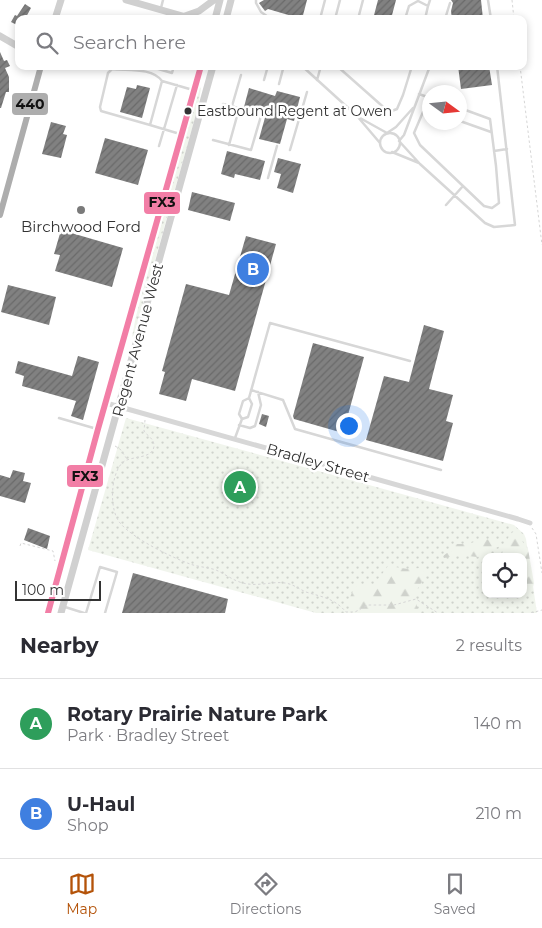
<!DOCTYPE html>
<html lang="en">
<head>
<meta charset="utf-8">
<style>
  body { margin:0; font-family:Montserrat,sans-serif; background:#f2f2f3; color:#2b2b33 }
  .controls { position:absolute; right:15px; bottom:15px; display:grid; overflow:hidden; border-radius:10px; box-shadow:0 2px 8px #0003 }
  .controls button { width:45px; height:45px; display:grid; place-items:center; padding:0; border:0; border-bottom:1px solid #e1e1e2; background:#fff; color:#2b2b33; font:25px sans-serif }
  .compass { position:absolute; left:422px; top:85px; width:45px; height:45px; border-radius:50%; background:#fff; box-shadow:0 2px 8px #0003; rotate:105deg }
  .scale { position:absolute; left:15px; bottom:12px; width:86px; box-sizing:border-box; padding-left:5px; border:2px solid #333; border-top:0; font-size:14px; line-height:18px; white-space:nowrap; color:#333; -webkit-text-stroke:4px #fff; paint-order:stroke }
  .you { position:absolute; left:348px; top:425px; width:18px; height:18px; margin:-12px; border:4px solid #fff; border-radius:50%; background:#1a73e8; box-shadow:0 0 0 8px #1a73e833 }
  .badge { display:grid; place-items:center; width:32px; height:32px; border-radius:50%; background:#b45309; color:#fff; font-size:16px; font-weight:700 }
  .pin { position:absolute; translate:-50% -50%; border:2px solid #fff; box-shadow:0 1px 5px #0006 }
  .list { margin:0; padding:0; list-style:none }
  h2 { display:flex; justify-content:space-between; align-items:center; height:65px; margin:0; padding:0 20px; font-size:21px }
  h2 small { font-size:16px; font-weight:400; color:#7c7c81 }
  .list li { display:grid; grid-template-columns:32px 1fr auto; gap:15px; align-items:center; box-sizing:border-box; height:90px; padding:0 20px; border-top:1px solid #e1e1e2 }
  .list b { display:block; font-size:19px; white-space:nowrap }
  .list p { margin:0; font-size:16px; white-space:nowrap; color:#7c7c81 }
  .list em { font-size:16px; font-style:normal; color:#7c7c81 }
  .icon { flex:none; width:28px; height:28px; fill:none; stroke:currentColor; stroke-width:2; stroke-linecap:round; stroke-linejoin:round }
  .map { position:relative; flex:none; width:542px; height:613px; overflow:hidden }
  .search { position:absolute; background:#fff; box-shadow:0 2px 8px #0003; left:15px; right:15px; top:15px; height:55px; display:flex; align-items:center; gap:12px; box-sizing:border-box; padding:0 18px; border-radius:10px; color:#7c7c81; font-size:19px }
  .sheet { height:245px; background:#fff }
  nav { display:flex; justify-content:space-around; align-items:center; box-sizing:border-box; height:70px; border-top:1px solid #e1e1e2; background:#fff; font-size:14px; color:#7c7c81 }
  nav a { display:grid; justify-items:center; gap:2px }
  nav .on { color:#b45309 }
  .map>svg:first-child { display:block }
  .grass { fill:url(#grass-dots); fill-rule:evenodd }
  .forest { fill:url(#forest-firs) }
  .building { fill:url(#building-hatch) }
  .lines { fill:none; stroke-linecap:round; stroke-linejoin:round }
  .path { stroke:#d6d6d6; stroke-width:1; stroke-dasharray:2.5 2.5; stroke-linecap:butt }
  .lane { stroke:#d7d7d7; stroke-width:2.5 }
  .street { stroke:#d7d7d7; stroke-width:5 }
  .secondary { stroke:#d0d0d0; stroke-width:7 }
  .bus-1-casing { stroke:#fff; stroke-width:10 }
  .bus-2-casing { stroke:#fff; stroke-width:10 }
  .bus-1 { stroke:#f27ea6; stroke-width:6 }
  .bus-2 { stroke:#adadad; stroke-width:6 }
  .bus-dot { fill:#333; stroke:#fff; stroke-width:2 }
  .poi-dot { fill:#7a7a7a; stroke:#fff; stroke-width:2 }
  .labels { text-anchor:middle; stroke-width:5; stroke-linejoin:round; paint-order:stroke }
  .bus-label { font-size:14px; fill:#333; stroke:#fff; text-anchor:start }
  .poi-label { font-size:15px; fill:#333; stroke:#fff }
  .street-label { font-size:15px; fill:#333; stroke:#fff }
  .line-badge { stroke:#fff; stroke-width:2 }
  .pale-badge-label { font-size:14px; text-anchor:middle; font-weight:bold; fill:#111 }
</style>
</head>
<body>
<div class="map">
<svg width="542" height="613" viewBox="0 0 542 613">
  <defs>
    <pattern id="grass-dots" width="8" height="8" patternUnits="userSpaceOnUse" patternTransform="scale(1.25)"><rect width="8" height="8" fill="#f1f5ed"/><path d="M2 2h.1M6 6h.1" fill="none" stroke="#cfd2cc" stroke-width="1.8" stroke-linecap="round"/></pattern>
    <pattern id="forest-firs" width="22" height="20" patternUnits="userSpaceOnUse" patternTransform="scale(1.25)"><rect width="22" height="20" fill="#f1f5ed"/><path d="M5 1l3.5 6h-7zM16 11l3.5 6h-7z" fill="#cfd2cc"/></pattern>
    <pattern id="building-hatch" width="6" height="6" patternUnits="userSpaceOnUse" patternTransform="scale(1.25)"><rect width="6" height="6" fill="#818181"/><path d="M-1 1l2-2M0 6l6-6M5 7l2-2" fill="none" stroke="#6a6a6a"/></pattern>
  </defs>
  <rect width="100%" height="100%" fill="#fff"/>
  <path class="grass" d="M199,87L201,88L198,107L134,335L132,337L136,316Z
    M126,418L514,525L524,534L526,539L537,613H316L88,550ZM486,557H523V594H486Z"/>
  <path class="forest" d="M514,531L521,535L522,541L528,549L534,583L533,587L529,590L523,587V557H502C502,548 507,537 514,531Z
    M481,539C490,541 496,536 502,545L477,557L459,555L444,558L443,556L447,553L451,552L454,544H469Z
    M388,566L408,569L421,568L426,574C416,594 412,590 419,613H352C347,601 350,594 358,584L373,586Z"/>
  <path class="building" d="M264,0H307L302,19L268,9L265,11L259,3Z
    M378,0H396L391,19H373Z
    M451,0H481L483,19H452L451,11L453,3Z
    M25,4L31,8L25,19H19V26L11,22L15,15L17,16Z
    M0,52L4,61L7,60L10,66L5,68L9,77V92H6L1,108H0Z
    M458,66H489L492,85L461,89Z
    M137,85L150,88L142,118L120,112L127,87L136,89Z
    M249,88L275,96L277,91L300,97L294,121L287,119L280,144L259,139L266,114L244,107Z
    M51,122L66,126L63,134L67,135L61,158L42,154Z
    M105,138L148,150L138,185L95,173Z
    M227,151L265,161L260,180L235,174L234,178L221,174Z
    M278,158L301,164L293,193L277,188L281,174L274,172Z
    M192,192L235,203L230,221L188,210Z
    M61,230L123,248L112,287L55,271L60,255L54,254Z
    M246,236L276,244L235,391L192,379L186,401L159,394L165,372L162,371L186,284L229,295Z
    M8,285L56,297L49,325L1,312Z
    M424,325L444,331L429,389L453,395L446,421L453,423L443,461L366,440L384,376L409,382Z
    M313,343L364,357L343,433L294,419L293,416Z
    M78,356L99,362L83,420L71,416L76,401L22,386L24,376L15,373L18,361L72,376Z
    M262,414L269,416L266,427L259,424Z
    M13,470L25,473L23,481L31,483L25,503L0,496V475L10,478Z
    M28,528L50,536L47,549L24,540Z
    M133,573L228,599L225,613H122Z"/>
  <g class="lines">
    <path class="path" d="M512,0L514,19
      M520,66L542,245
      M145,420L144,431C147,436 154,438 154,446C153,460 130,455 122,463C110,476 109,512 121,524C134,539 171,557 190,564C198,567 207,567 216,570C225,574 234,581 243,583C258,587 272,581 285,583C293,584 299,589 306,592C322,597 334,598 346,612H355L368,605H394L416,599L438,613
      M115,446L120,449L127,459
      M532,528L536,534L542,573
      M20,546L21,543L53,551L55,561
      M531,613L542,610"/>
    <path class="lane" d="M256,0V3L261,12L271,19
      M488,0L491,19
      M161,8L163,0
      M320,19L325,0
      M335,19L340,0
      M358,19L363,0
      M405,19L409,6L418,1L428,6L430,0
      M425,19L428,6
      M445,19L450,3
      M149,66L155,68
      M302,66L357,116L380,143
      M337,66L389,112L397,109L403,95L412,66
      M430,66L404,135L399,141L420,164L485,223L494,227L515,225L497,66
      M155,68L172,73L174,66
      M264,80L268,66
      M317,80L321,66
      M162,81C152,67 127,71 112,69L108,73L100,107L101,111L150,125L162,81L193,90
      M279,84L283,69
      M419,94L430,98
      M223,104L232,106L241,75
      M232,106L242,110
      M430,110L423,112L414,133L420,145L484,206L492,208L499,203L496,166L490,119L460,108
      M360,118L387,133L396,127L413,108
      M460,121L491,132
      M150,125L180,134
      M380 143a10 10 0 1 1 20 0a10 10 0 1 1-20 0Z
      M213,140L251,150L261,116L247,111
      M229,145L239,109
      M159,146L177,85
      M290,150L307,92
      M494,151L507,149
      M392,152L419,163
      M268,178L277,146
      M446,205L463,186
      M251,390L283,400L295,429L441,470
      M249,398L270,323L410,361
      M59,418L97,429
      M239,425L250,428L255,426L261,405L258,392
      M235,438L242,419L248,417L252,404L249,398L243,401L239,414L242,419
      M65,607L84,613
      M86,613L100,567L117,572L105,613"/>
    <path class="street" d="M106,403L518,519L530,523"/>
    <path class="secondary" d="M126,0L193,19
      M185,16L199,11L214,0
      M55,19L61,0
      M215,19L220,0
      M226,19L231,0
      M0,36L19,47
      M0,215L41,66
      M48,613L98,429L201,66
      M61,613L213,66"/>
    <g class="bus-1-casing">
      <path id="bus-1" d="M48,613L98,429L201,66"/>
    </g>
    <g class="bus-2-casing">
      <path id="bus-2" d="M0,215L41,66"/>
    </g>
    <use href="#bus-1" class="bus-1"/>
    <use href="#bus-2" class="bus-2"/>
  </g>
  <circle class="bus-dot" cx="188" cy="111" r="4.5"/>
  <circle class="poi-dot" cx="81" cy="210" r="5"/>
  <g class="labels">
    <g class="bus-label">
      <text x="197" y="116">Eastbound Regent at Owen</text>
    </g>
    <g class="poi-label">
      <text x="81" y="232">Birchwood Ford</text>
    </g>
    <g class="street-label">
      <text transform="translate(138 340) rotate(-75)" y="5">Regent Avenue West</text>
      <text transform="translate(318 463) rotate(16)" y="5">Bradley Street</text>
    </g>
  </g>
  <g class="line-badge">
    <rect x="11" y="92" width="38" height="24" rx="5" fill="#adadad"/>
    <rect x="143" y="191" width="38" height="24" rx="5" fill="#f27ea6"/>
    <rect x="66" y="464" width="38" height="24" rx="5" fill="#f27ea6"/>
  </g>
  <g class="pale-badge-label">
    <text x="30" y="109">440</text>
    <text x="162" y="207">FX3</text>
    <text x="85" y="481">FX3</text>
  </g>
</svg>
<div class="controls">
<button><svg class="icon" aria-label="locate" viewBox="0 0 24 24"><circle cx="12" cy="12" r="6"/><path d="M12 2v4M12 18v4M2 12h4M18 12h4"/></svg></button>
</div>
<svg class="compass" viewBox="-18 -18 36 36"><path d="M0-13l5 13h-10z" fill="#e53935"/><path d="M0 13l5-13h-10z" fill="#7c7c81"/></svg>
<div class="scale">100 m</div>
<div class="you"></div>
<div class="pin badge" style="left:240px;top:487px;background:#2e9e5b">A</div>
<div class="pin badge" style="left:253px;top:269px;background:#3f7fe0">B</div>
<div class="search"><svg class="icon" aria-label="search" viewBox="0 0 24 24"><circle cx="10" cy="10" r="6"/><path d="M15 15l6 6"/></svg>Search here</div>
</div>
<section class="sheet">
<h2>Nearby<small>2 results</small></h2>
<ul class="list">
<li><span class="badge" style="background:#2e9e5b">A</span><div><b>Rotary Prairie Nature Park</b><p>Park · Bradley Street</p></div><em>140 m</em></li>
<li><span class="badge" style="background:#3f7fe0">B</span><div><b>U-Haul</b><p>Shop</p></div><em>210 m</em></li>
</ul>
</section>
<nav>
<a class="on"><svg class="icon" aria-label="map" viewBox="0 0 24 24"><path d="M3 6l6-2 6 2 6-2v14l-6 2-6-2-6 2zM9 4v14M15 6v14"/></svg>Map</a>
<a><svg class="icon" aria-label="directions" viewBox="0 0 24 24"><path d="M12 3l9 9-9 9-9-9zM9 14v-3h6M13 9l2 2-2 2"/></svg>Directions</a>
<a><svg class="icon" aria-label="saved" viewBox="0 0 24 24"><path d="M7 4h10v16l-5-4-5 4z"/></svg>Saved</a>
</nav>
</body>
</html>
